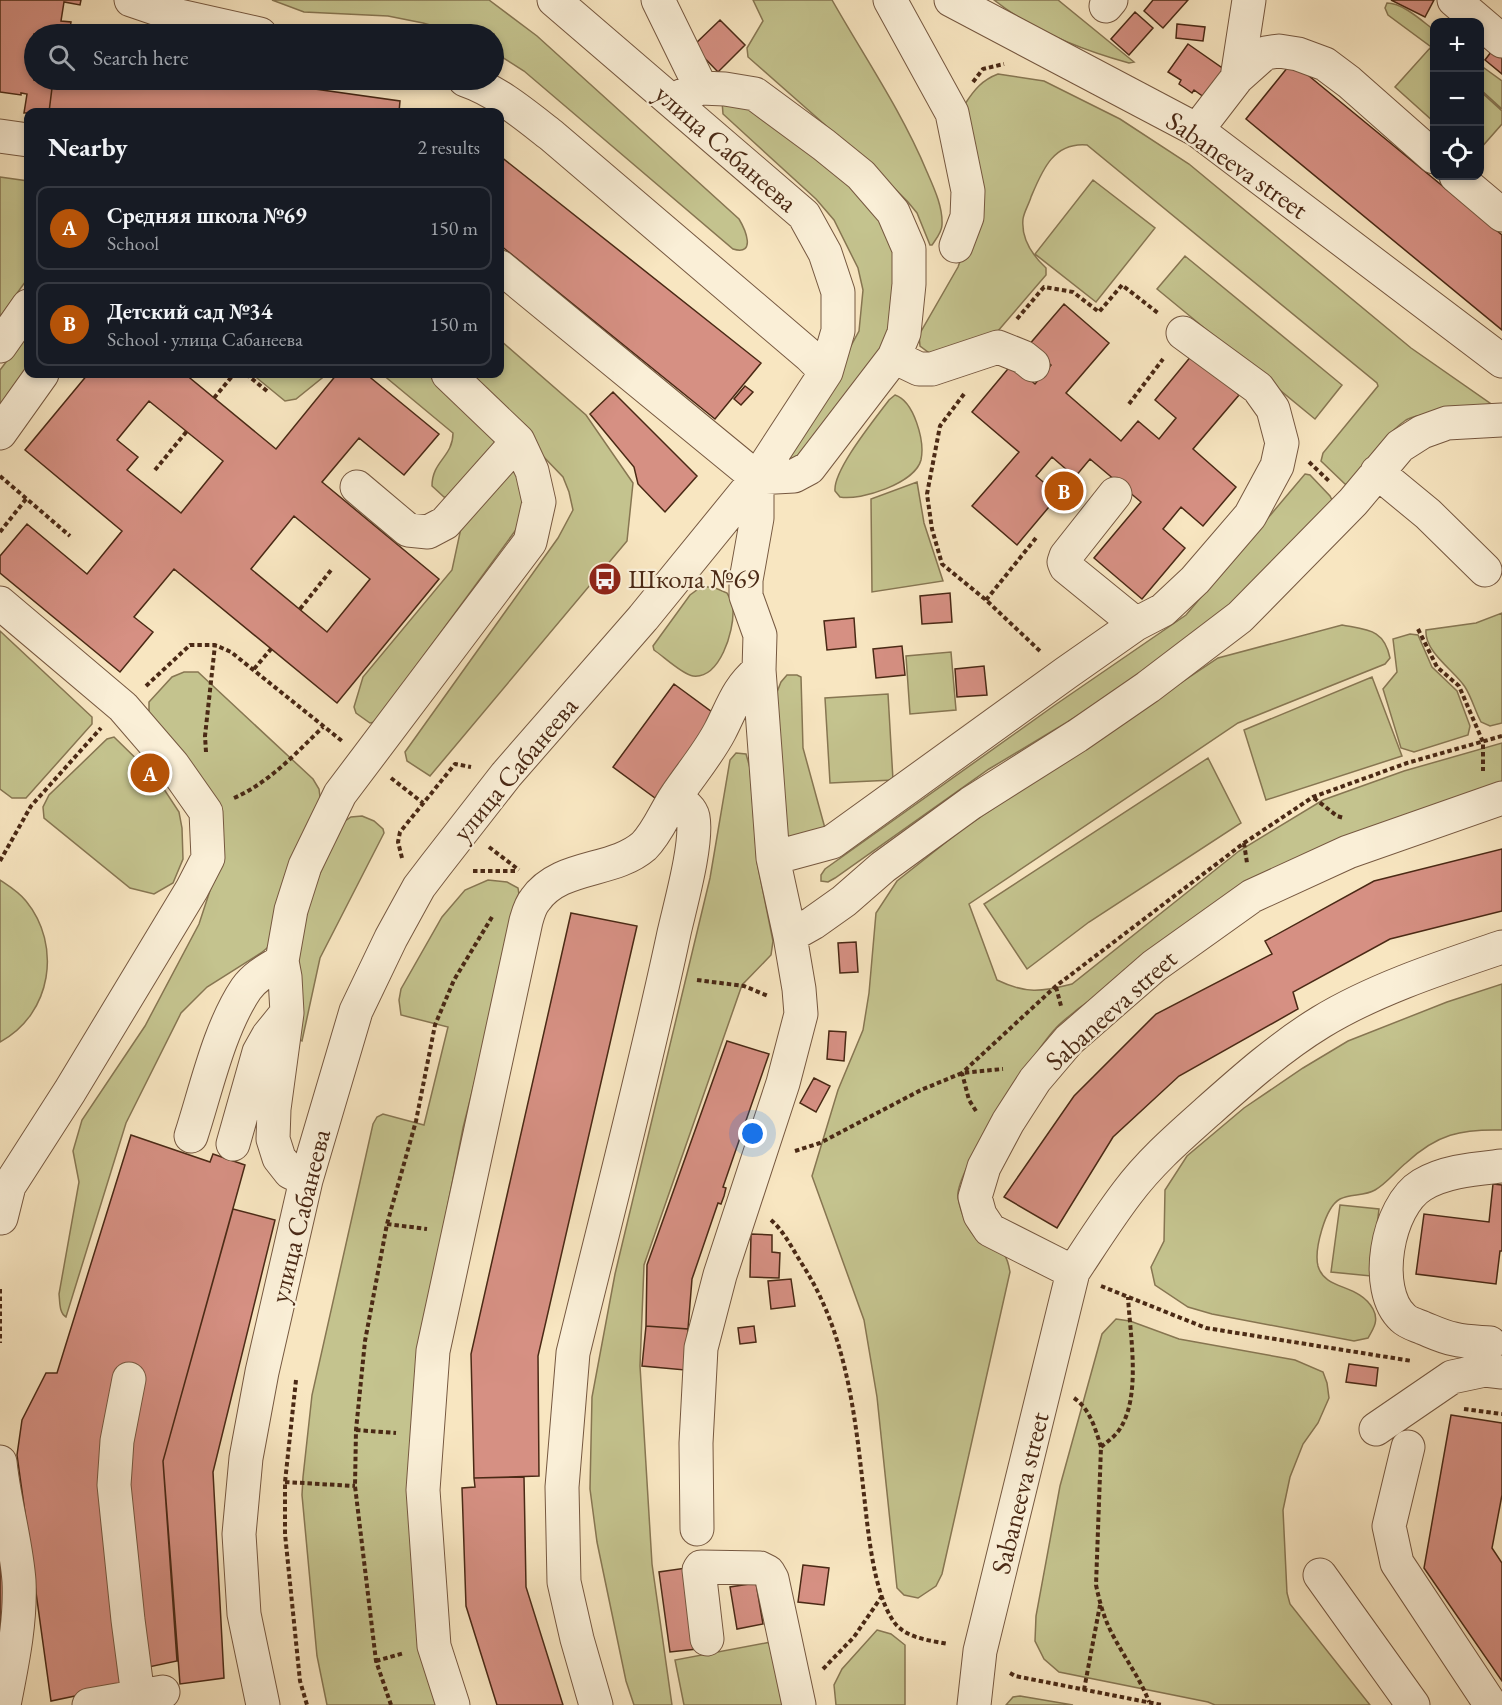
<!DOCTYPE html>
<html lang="en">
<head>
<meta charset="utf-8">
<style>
  body { margin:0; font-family:"EB Garamond",serif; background:#242831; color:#f1f3f6 }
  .controls { position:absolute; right:18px; top:18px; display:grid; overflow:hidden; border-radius:12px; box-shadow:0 3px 9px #0003 }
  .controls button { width:54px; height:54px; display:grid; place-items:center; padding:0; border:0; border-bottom:2px solid #363941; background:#171b24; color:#f1f3f6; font:30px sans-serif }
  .you { position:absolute; left:753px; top:1134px; width:21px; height:21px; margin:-15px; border:4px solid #fff; border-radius:50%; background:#1a73e8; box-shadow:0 0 0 9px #1a73e833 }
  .badge { display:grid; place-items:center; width:39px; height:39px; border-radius:50%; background:#b45309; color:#fff; font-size:20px; font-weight:700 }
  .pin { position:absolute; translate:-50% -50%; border:3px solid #fff; box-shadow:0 2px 6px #0006 }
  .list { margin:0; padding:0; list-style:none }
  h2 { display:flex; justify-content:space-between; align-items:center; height:78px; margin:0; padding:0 24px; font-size:26px }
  h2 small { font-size:20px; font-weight:400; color:#9ea1a6 }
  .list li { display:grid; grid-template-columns:39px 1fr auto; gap:18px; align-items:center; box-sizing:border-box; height:84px; margin:0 12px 12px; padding:0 12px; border:2px solid #363941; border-radius:12px }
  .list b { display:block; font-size:22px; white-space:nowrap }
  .list p { margin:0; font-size:20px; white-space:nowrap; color:#9ea1a6 }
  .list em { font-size:20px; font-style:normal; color:#9ea1a6 }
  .icon { flex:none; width:33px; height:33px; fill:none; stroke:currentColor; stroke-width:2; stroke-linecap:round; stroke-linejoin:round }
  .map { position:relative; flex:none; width:1502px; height:1705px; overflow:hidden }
  .search { position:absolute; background:#171b24; box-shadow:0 3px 9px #0003; left:24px; top:24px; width:480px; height:66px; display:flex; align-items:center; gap:15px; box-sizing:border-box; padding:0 21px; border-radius:33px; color:#9ea1a6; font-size:22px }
  .panel { position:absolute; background:#171b24; box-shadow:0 3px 9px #0003; left:24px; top:108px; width:480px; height:270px; border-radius:12px }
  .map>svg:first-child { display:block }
  .green { fill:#c4c38e; stroke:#877652; stroke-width:1.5 }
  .building { fill:#d69083; stroke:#4a2915; stroke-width:1.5; fill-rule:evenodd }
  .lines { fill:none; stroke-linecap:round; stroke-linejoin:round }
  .minor-casing { stroke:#765840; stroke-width:35 }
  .path { stroke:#4a2915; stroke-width:4; stroke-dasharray:4.5 3; stroke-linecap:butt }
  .minor { stroke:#faefd7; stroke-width:33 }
  .labels { text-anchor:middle; stroke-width:4.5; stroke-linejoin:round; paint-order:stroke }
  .street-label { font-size:27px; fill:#4a2915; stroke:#faefd7 }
  .poi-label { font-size:27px; fill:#4a2915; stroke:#faefd7; text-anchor:start }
</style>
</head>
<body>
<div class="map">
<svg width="1502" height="1705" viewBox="0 0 1502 1705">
  <rect width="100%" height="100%" fill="#f8e6c1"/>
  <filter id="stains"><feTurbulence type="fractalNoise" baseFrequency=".00333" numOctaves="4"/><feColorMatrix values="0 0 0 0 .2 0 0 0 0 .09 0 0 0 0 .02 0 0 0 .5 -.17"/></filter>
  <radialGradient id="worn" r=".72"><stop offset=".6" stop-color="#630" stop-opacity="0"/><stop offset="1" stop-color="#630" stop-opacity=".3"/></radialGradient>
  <path class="green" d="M272,0H489L537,36L739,219C745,229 757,256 733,249L524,71L494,52V34H462L423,23L388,16L304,12Z
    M753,0H832C865,58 901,110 927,172C934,188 943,207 942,225C942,232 936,239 932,245H930L917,213L908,202L874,168L748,57L747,48L763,21Z
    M994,0H1058L1134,62L1129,63C1082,50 1033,31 994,0Z
    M1387,3C1403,3 1422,21 1434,30V49L1388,15L1385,8Z
    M1430,48L1434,52V122L1395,87Z
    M1480,65L1502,81V109L1480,89Z
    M998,74L1044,81L1120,119L1189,164L1411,348L1494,406C1478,407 1417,413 1406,420C1383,436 1367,462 1350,484H1345L1321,461L1323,453L1378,386L1377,383L1087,145C1053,142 1042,171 1031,197C1029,204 1024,212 1023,219C1021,239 1032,255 1046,268V275L991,339L932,355L920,346L919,335L958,267L975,220L965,104C974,90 982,80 998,74Z
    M1480,91L1502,111V124L1480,149Z
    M722,101L743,103L851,181L874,210L895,252L894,284L889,328L879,351L806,457L792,461L789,459L859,331L863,290L858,268L834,220L816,199L723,114Z
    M0,177L28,181V278L0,317Z
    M1093,180L1155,228L1096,302L1035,254Z
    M1185,256L1342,385L1315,419L1157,289Z
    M28,333V373L0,415V370Z
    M500,340L586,415L633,483L627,541L430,776L407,761L405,752L558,538L573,510L569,492L563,477L464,374H500Z
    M252,374H327L296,399L285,401Z
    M382,374H431L497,436L500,447L459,497H444L432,486C432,461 453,457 453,433Z
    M895,395C914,401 925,441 921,460C915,483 861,501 840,497L835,491C833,470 875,419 889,400Z
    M512,463L526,492L518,527L375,722L370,723L356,713L354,707L363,677L452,570L461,528Z
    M1305,474L1310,475L1330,496L1332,500L1330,504L1239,598L1186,643L1089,709L989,769L835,878L828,882L821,881V875L825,869L1055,705L1186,615Z
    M917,482L924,523L943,581L872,592L871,499Z
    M701,587H713L727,593C730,598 733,604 733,610C734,631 720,679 693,676C683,675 663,656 654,650L653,646L690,595Z
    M1502,613V723L1490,726L1481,722C1475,711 1472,698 1465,687C1455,671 1424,652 1426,630L1476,623Z
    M1342,625C1368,630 1384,629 1390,658L1385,664L1238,723L969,904L997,980C1026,994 1041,992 1072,984L1239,851L1323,800L1404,771L1502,743V791L1246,891L1079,1008C1071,1015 1062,1021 1055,1029C1036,1049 953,1175 958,1198C961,1212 967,1229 977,1239C995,1254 1005,1242 1010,1272L942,1574L936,1586L918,1598L904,1595L897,1588L877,1397L864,1320L812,1176L838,1090L863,1030L869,993L876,913L897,881L964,828L1218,658Z
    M0,631L92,717V724L26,798H12L0,789Z
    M1410,634L1418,635L1432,667L1457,691L1470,726L1468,735L1414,752L1401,748L1383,689L1397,672L1393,639Z
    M951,652L956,710L910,714L906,656Z
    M184,672H198L313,779L319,789L321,805L273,937L267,948L261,953L207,987L181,1013L126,1123L66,1317C59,1313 60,1302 59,1294L79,1182L73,1151L82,1120L145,1026L199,924L221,857L149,714V702L172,677Z
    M787,675H797L801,677L803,748L826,832L787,838L773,702L781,682Z
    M1372,677L1402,756L1266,800L1244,730Z
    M888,694L893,780L830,783L825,698Z
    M114,737L158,780L179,812L182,828L183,859L173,883L154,894L130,888L44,818L43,807L49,795L107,739Z
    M736,753L746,754L750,768L757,862L773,941L771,955L742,985L644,1265L640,1366L652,1564L672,1705H634L626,1681L597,1542L590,1489L592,1397L615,1274L710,878L730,760Z
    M1208,758L1241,823L1089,922L1027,969L984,904Z
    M362,816L374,821L383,829L384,833L320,958L302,1041L300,1040L295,970L304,910L342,823L351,817Z
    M0,880C9,886 19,892 26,901C62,945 52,1014 0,1042Z
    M488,880L507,882L518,888L520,901L463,1128L420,1346L445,1705H327L317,1656L302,1495L303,1477L312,1395L373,1124L377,1117L383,1114L424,1125L448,1027L401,1015L399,1000L401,989L442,917L465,890Z
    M1502,984V1130C1461,1129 1437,1134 1406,1163C1396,1171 1386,1184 1375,1190C1365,1196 1350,1194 1340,1199C1325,1207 1314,1250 1318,1266C1325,1291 1359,1283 1373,1309C1379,1320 1374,1328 1368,1338L1354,1341L1212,1314L1188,1307L1155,1285L1151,1267L1164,1241L1165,1190L1187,1156L1244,1108L1303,1068L1348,1041L1447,1002Z
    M1340,1205L1379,1209L1371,1276L1331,1272Z
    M1116,1319L1130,1321L1179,1339L1295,1360L1323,1372L1327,1383L1329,1398L1318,1423L1303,1444L1290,1477L1283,1510L1287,1593L1290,1604L1370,1705H1215L1208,1702L1059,1672L1044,1659L1035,1641L1036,1616L1060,1486L1102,1334Z
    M877,1630L891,1634L905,1645V1705H836L834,1685L842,1669Z
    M771,1642L782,1705H684L675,1660Z
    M1020,1696L1073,1705H1006L1013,1697Z"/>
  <path class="building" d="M0,0H81L80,5L64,2L61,21L71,22L69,34H34V80H53L49,112L24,113L27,94L21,93V95L0,92Z
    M1153,0H1188L1163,28L1144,11Z
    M1391,0H1434L1425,17Z
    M1135,12L1153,28L1129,55L1111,39Z
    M720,20L745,45L718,72L693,46Z
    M1177,24L1205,27L1203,41L1176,38Z
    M1188,44L1228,72L1208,100L1194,90L1192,93L1185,88L1179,84L1181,80L1168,72Z
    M1494,48L1502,55V74L1485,60Z
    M1292,62L1502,235V330L1246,119Z
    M53,80H251L400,101L399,112H49Z
    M500,156L761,363L715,419L500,245Z
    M1064,304L1109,343L1066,393L1121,441L1138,421L1159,439L1176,418L1155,400L1192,355L1239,395L1193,449L1236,487L1203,526L1181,507L1163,529L1185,548L1142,599L1094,558L1141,502L1090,459L1075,477L1052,457L1036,476L1059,495L1017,545L972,506L1019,452L972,412L1012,364L1035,384L1051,365L1028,346Z
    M88,374H185L276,449L337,374H366L439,434L404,475L359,438L322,482L439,579L337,703L174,569L134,617L153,632L120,672L0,573V556L27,524L87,574L122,531L25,450ZM149,401L223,461L181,513L127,470L138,457L117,440ZM294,516L370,579L327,632L251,569Z
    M745,386L753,392L741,405L734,399Z
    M613,392L697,476L665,512L638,484L634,467L590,414Z
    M950,593L952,622L922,624L920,596Z
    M854,618L856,647L827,650L824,621Z
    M902,646L905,675L876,678L873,649Z
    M984,666L987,695L957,697L955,669Z
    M674,684L716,715L655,798L613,767Z
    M1502,849V911L1390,939L1293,992L1298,1009L1179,1076L1113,1137L1057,1228L1004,1197L1074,1096L1156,1014L1272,954L1265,941L1374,881Z
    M571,913L637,926L538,1356L539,1476L474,1478L471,1354Z
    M856,942L858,972L840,973L838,943Z
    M829,1031L846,1032L844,1061L827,1059Z
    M727,1041L769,1054L723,1187L726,1188L724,1196L721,1204L718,1203L692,1279L688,1329L646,1326L647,1265Z
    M814,1078L830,1086L816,1112L800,1103Z
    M131,1135L210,1162L213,1154L245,1165L163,1461L177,1661L139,1669L142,1682L51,1701L17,1455L22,1420L46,1373H57Z
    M1493,1184L1502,1185V1251H1500L1496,1284L1416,1274L1424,1214L1489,1222Z
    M233,1209L275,1220L213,1472L224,1678L180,1684L163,1461Z
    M751,1234L772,1235V1252L780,1253L779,1278L750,1277Z
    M791,1279L795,1306L771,1309L768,1281Z
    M646,1326L688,1329L685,1370L642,1366Z
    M754,1326L756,1342L740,1344L738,1328Z
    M1349,1364L1378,1368L1376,1386L1346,1382Z
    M1451,1415L1502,1423V1495L1492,1548L1502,1563V1681L1424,1568Z
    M524,1477L526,1587L563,1705H497L466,1606L462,1488L475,1487L474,1478Z
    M0,1552L11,1569L0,1627Z
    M803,1565L829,1568L824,1605L798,1602Z
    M686,1568L697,1649L670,1652L659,1572Z
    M756,1583L763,1624L737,1629L730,1587Z"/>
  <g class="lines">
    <g class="minor-casing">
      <path id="minor" d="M131,0L175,15L260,34
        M658,0L701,88L681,96
        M890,0L952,113L968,191L967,217L956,246
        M951,0L1197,130L1502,361
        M1454,0L1502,41
        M1106,6L1111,0
        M1237,78L1265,53L1279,51L1298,54L1325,64L1349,82L1434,157
        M465,80C497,91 524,114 551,135L810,356L826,372
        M1197,130L1237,78L1249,0
        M0,136L28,140
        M1456,176L1502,215
        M500,267L757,478L794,476L809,468L894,357L904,333L909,284V249L893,212L861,175L824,145L755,94L725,89L701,88
        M0,346L28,306
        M894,357L919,369H932L998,347L1023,357L1033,365
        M0,433L42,374
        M1377,472L1428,514L1485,570
        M357,487L408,530L428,532L445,523L518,441
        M1115,494L1066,556L1064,562L1066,567L1136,624
        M0,603L123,707L173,765L206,812L208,858L192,889L70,1091L9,1186L1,1218
        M773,858L832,842L1066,673L1136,624L1163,610L1195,580L1250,516L1277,466L1282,443L1273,409L1258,388L1183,333
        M790,936L813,923L844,901L883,867L971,803L1077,736L1148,687L1240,617L1353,502L1400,446L1422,432L1447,423L1502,420
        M191,1136C206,1090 219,1029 246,989C255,976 269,969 282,961
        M233,1144L259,1052L268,1036L285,1015
        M306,1180L290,1172L279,1158L273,1139L274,1109L287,1013L285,977L282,961L291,910L305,866L340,794L530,542L539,502L532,471L518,441L448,374
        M1073,1272C1091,1245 1108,1218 1127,1193C1150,1162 1179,1137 1207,1112C1243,1080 1280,1047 1321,1022C1375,989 1443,967 1502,947
        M1490,1343C1478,1342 1466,1342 1454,1339C1443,1337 1433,1332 1423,1328C1416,1325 1408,1323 1403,1318C1372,1290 1387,1206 1422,1185C1445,1171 1475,1169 1502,1166
        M129,1379L117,1441L114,1485L128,1620L138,1696
        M1376,1429L1452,1377L1485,1370L1502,1372
        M1408,1447L1389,1526L1397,1563L1491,1705
        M0,1462C4,1502 16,1541 19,1581C21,1622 12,1664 4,1705
        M697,1529L696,1443L701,1348L720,1275L783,1083L801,1014L799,989L790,936L773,858L759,670
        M1320,1575L1413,1705
        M707,1639L699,1570L701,1567L760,1568L768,1572L772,1579L799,1705
        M89,1705L163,1692
        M263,1705L244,1614L239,1534L246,1458L262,1372L306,1180L356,1011L391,938L419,887L435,866L506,775L643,618L757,478L826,372L838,331V292L825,253L804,215L554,0
        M453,1705L434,1646L423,1490L433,1351L526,921C528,914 530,906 535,900C560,864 613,873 644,846C658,832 665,812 676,796C690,775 708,754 720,731C733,706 736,690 759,670L760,635L746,596V580L757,518V478
        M596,1705L577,1639L564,1582L562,1487L573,1353C607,1213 644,1074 674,933C680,906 698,843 693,817C691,808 682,803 675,798
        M974,1705L980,1651L1073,1272L990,1230L980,1215L975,1197L984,1167L1008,1122L1035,1080L1069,1040L1154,966L1252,896L1348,852L1502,798"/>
    </g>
    <path class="path" d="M973,82L983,69L1004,64
      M1017,319L1044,287L1073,292L1099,312L1122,285L1158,313
      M246,374L267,391
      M964,394L940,426L927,494L932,529L942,564L986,600L1041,652
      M214,398L234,374
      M1129,404L1163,359
      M1309,462L1330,482
      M155,470L187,431
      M0,476L70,536
      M0,532L26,499
      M986,600L1036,538
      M300,609L332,569
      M1418,629L1437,667L1459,686L1483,742V771
      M254,669L271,649
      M146,686L190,645H215L231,652L342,741
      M206,752L205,736L215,645
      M391,778L423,803
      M234,798C270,782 295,754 323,727
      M1314,798L1337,816L1344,818
      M1244,843L1247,863
      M489,847L519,870
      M402,858L398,842L400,832L455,764L471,767
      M0,861L31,806L101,728
      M473,871H517
      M697,980L744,986L768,996
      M1056,987L1061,1006
      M976,1111L969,1100L962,1073L1056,986L1244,843L1313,797L1407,763L1502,736
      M795,1151L820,1143L921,1090L962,1073L1003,1069
      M771,1220C784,1231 793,1250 802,1264C847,1334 855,1415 864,1495C868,1530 873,1589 892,1619C903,1638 928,1640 948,1644
      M387,1224L427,1229
      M1101,1286L1206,1328L1412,1361
      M0,1289V1343
      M296,1380L285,1482V1534L300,1681L307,1705
      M1074,1398C1090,1409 1095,1428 1101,1447L1096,1585C1100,1604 1105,1622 1115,1639C1126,1660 1141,1680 1149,1702
      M1464,1409L1502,1414
      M356,1430L396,1433
      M1101,1447C1108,1441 1116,1436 1121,1427C1141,1394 1130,1334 1128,1297
      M285,1482L355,1486
      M376,1661L404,1653
      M823,1669L854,1637L882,1596
      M1010,1673L1015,1676L1162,1705
      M1084,1690L1100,1605
      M391,1705L376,1661L355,1486L356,1430L365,1341L387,1224L416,1121L435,1025L454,980L492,917"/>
    <use href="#minor" class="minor"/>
  </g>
  <defs>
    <g id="bus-disc" transform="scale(1.725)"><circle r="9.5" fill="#8f2418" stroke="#faefd7"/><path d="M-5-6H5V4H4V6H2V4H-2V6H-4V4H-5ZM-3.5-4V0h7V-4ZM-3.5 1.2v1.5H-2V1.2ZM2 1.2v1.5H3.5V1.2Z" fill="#fff"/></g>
  </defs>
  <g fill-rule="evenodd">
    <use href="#bus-disc" x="605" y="579"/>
  </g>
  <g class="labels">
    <g class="street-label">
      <text transform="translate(726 148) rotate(41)" y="9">улица Сабанеева</text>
      <text transform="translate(1237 165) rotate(35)" y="9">Sabaneeva street</text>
      <text transform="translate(515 769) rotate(-50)" y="9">улица Сабанеева</text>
      <text transform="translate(1111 1010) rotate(-42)" y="9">Sabaneeva street</text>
      <text transform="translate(300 1216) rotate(-76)" y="9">улица Сабанеева</text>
      <text transform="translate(1020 1493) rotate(-76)" y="9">Sabaneeva street</text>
    </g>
    <g class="poi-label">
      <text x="628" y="588">Школа №69</text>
    </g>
  </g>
  <rect width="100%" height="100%" filter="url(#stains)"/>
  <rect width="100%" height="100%" fill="url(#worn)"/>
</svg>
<div class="controls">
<button>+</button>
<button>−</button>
<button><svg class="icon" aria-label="locate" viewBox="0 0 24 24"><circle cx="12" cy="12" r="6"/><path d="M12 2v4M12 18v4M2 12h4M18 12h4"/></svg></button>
</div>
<div class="you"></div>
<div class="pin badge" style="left:150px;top:773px">A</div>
<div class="pin badge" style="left:1064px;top:491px">B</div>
<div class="search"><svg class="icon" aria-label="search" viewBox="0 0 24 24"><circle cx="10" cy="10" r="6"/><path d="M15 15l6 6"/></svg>Search here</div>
<section class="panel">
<h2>Nearby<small>2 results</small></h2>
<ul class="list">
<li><span class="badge">A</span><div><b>Средняя школа №69</b><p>School</p></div><em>150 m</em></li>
<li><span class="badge">B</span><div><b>Детский сад №34</b><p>School · улица Сабанеева</p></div><em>150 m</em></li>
</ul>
</section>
</div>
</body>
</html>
